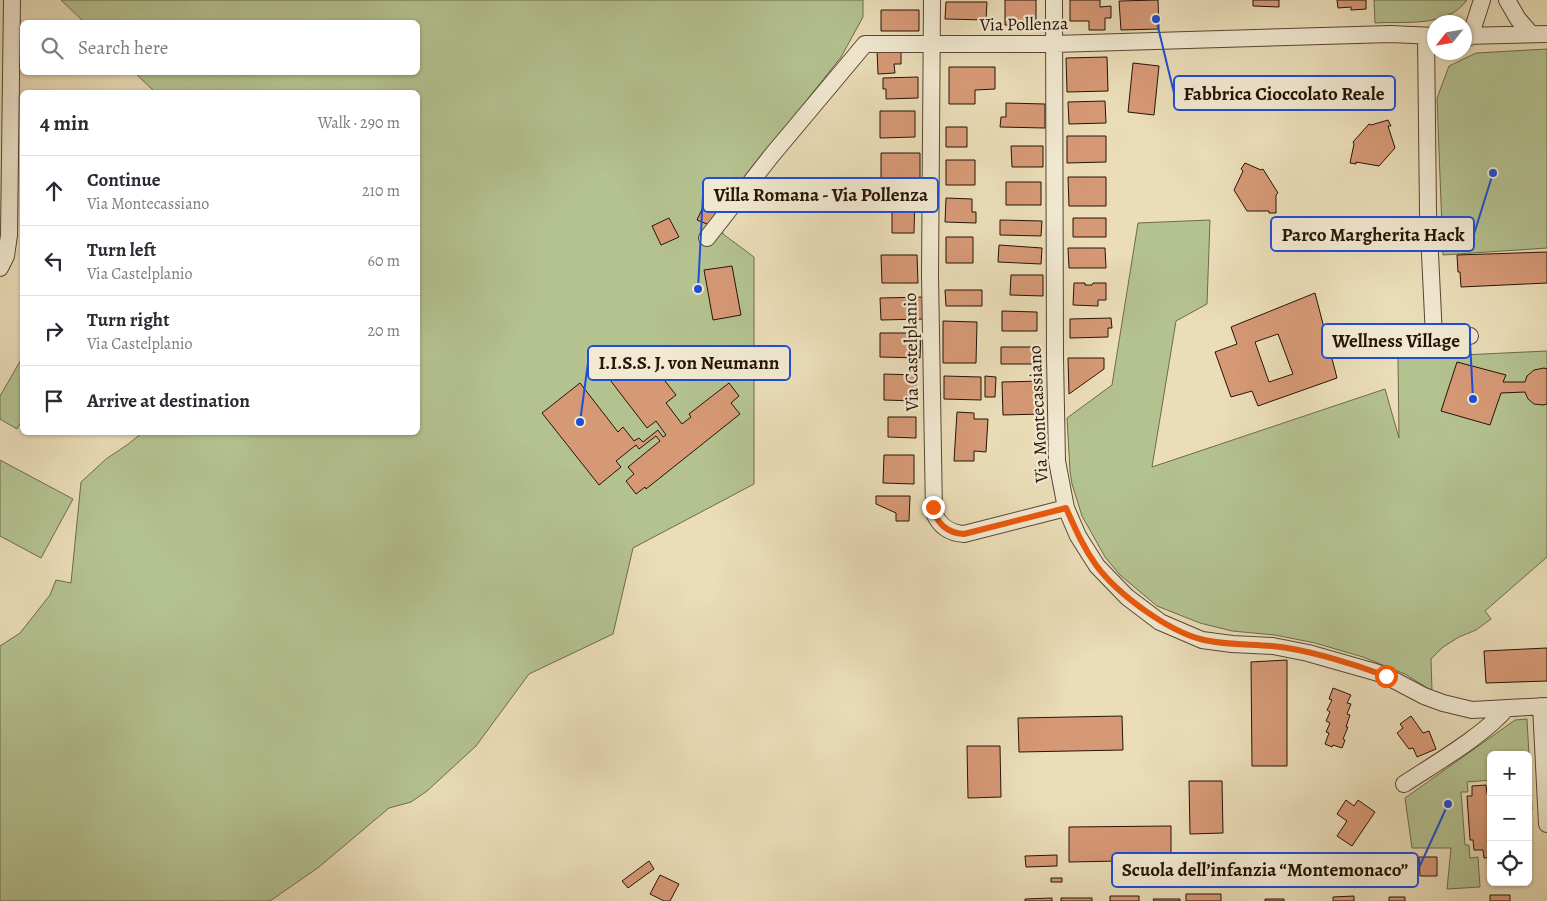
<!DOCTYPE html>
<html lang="en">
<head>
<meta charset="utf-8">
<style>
  body { margin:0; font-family:Alegreya,serif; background:#f7f7f7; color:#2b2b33 }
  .controls { position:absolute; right:15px; bottom:15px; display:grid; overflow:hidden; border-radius:8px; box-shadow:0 1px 4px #0004 }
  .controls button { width:45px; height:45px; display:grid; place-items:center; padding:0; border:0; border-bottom:1px solid #e1e1e2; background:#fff; color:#2b2b33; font:25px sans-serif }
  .compass { position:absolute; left:1427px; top:15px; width:45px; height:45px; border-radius:50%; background:#fff; box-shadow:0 1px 4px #0004; rotate:239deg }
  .stop { position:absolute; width:15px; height:15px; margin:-11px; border:4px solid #ea580c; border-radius:50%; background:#fff }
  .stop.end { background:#ea580c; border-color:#fff; box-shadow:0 1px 5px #0008 }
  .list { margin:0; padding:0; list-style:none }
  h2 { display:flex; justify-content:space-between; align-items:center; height:65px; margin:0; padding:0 20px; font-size:21px }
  h2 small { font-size:16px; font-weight:400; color:#7c7c81 }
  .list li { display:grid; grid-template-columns:32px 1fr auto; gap:15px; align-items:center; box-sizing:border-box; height:70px; padding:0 20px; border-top:1px solid #e1e1e2 }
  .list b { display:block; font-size:19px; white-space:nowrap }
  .list p { margin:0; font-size:16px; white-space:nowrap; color:#7c7c81 }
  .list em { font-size:16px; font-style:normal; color:#7c7c81 }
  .icon { flex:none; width:28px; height:28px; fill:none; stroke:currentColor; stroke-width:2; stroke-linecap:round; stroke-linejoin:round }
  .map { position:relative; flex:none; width:1547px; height:901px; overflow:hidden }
  .search { position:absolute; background:#fff; box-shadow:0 1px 4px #0004; left:20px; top:20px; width:400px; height:55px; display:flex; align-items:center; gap:12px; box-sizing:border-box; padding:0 18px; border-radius:8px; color:#7c7c81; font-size:19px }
  .panel { position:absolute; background:#fff; box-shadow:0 1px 4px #0004; left:20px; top:90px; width:400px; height:345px; border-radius:8px }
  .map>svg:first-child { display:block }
  .green { fill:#b4c290; stroke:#6e6a4c }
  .building { fill:#d69976; stroke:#271307; fill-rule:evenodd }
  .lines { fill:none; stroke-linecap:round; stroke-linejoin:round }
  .minor-casing { stroke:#584633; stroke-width:18 }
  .minor { stroke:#f1e9d1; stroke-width:16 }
  .route { stroke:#ea580c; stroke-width:6 }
  .labels { text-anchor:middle; stroke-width:4.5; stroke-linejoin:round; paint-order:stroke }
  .street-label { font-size:18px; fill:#271307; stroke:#f1e9d1 }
  .leader { fill:none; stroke:#1d4ed8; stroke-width:2 }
  .callout-dot { fill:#1d4ed8; stroke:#f1e9d1; stroke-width:2 }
  .callout { fill:#f1e9d1; stroke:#1d4ed8; stroke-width:2 }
  .callout-label { font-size:19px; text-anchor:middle; font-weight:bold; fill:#271307 }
</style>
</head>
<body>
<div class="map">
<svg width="1547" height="901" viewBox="0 0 1547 901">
  <rect width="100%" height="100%" fill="#eaddb8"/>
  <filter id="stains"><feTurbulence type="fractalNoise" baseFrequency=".004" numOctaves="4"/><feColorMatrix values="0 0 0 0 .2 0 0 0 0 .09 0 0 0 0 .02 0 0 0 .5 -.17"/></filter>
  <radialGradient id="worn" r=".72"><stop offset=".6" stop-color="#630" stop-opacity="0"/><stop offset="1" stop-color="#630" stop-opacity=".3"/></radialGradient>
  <path class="green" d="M61,0H863V17L841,57L718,212L723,234L754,257V484L633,548L613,634L529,674L476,746L427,791L411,802L389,808L319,867L270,901H0V646L20,633L50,595L56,580L71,583L81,482L106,459L127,445L142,433L418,432V92H155L135,73L418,72V22H84Z
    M1374,0H1467C1447,28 1406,21 1375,23Z
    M1547,49V248L1443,255L1437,98L1449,66L1476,53Z
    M1210,220L1207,304L1176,321L1152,467L1385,389L1399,438L1398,358L1547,351V557L1485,611L1491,619L1476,630L1459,637L1443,647L1431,659L1432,691L1405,674L1363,657L1315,643L1275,635L1232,631L1200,623L1157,606L1120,575L1105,557L1082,516L1072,484L1070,471L1067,418L1112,385L1138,223Z
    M22,358V420L17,429L0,419V396Z
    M0,460L73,499L41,558L0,536Z
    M1527,719L1532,810H1528V755H1491V780L1467,782L1468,792H1461L1465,845H1469L1470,858L1478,857L1480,887L1447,889L1451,848H1412L1405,798L1515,720Z"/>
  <path class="building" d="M1005,0H1036V25H1005Z
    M1070,0H1100V7L1111,6V18H1105V30H1089V21H1070Z
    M1158,0L1159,29L1121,30L1119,1Z
    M1253,0H1279V7L1253,6Z
    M1337,0H1366V9L1351,10V7L1338,8Z
    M946,2H987L986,20L945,19Z
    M881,10H919V31H881Z
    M877,50H901V64H894L895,73L878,74Z
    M1107,57L1108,91L1067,92L1066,58Z
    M1133,63L1159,66L1154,115L1128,112Z
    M949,67H995V89L975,90V104H949Z
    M1282,76L1283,107L1195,110L1194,79Z
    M918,77V98L886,99V89H883V78Z
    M1105,101L1106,123L1069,124L1068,102Z
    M1006,103L1045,104V128L1000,127L1001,117H1006Z
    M880,111H915V137L880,138Z
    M1388,120L1391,126H1388L1395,148L1379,166L1356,162V164L1350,163L1354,144L1353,142L1369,124L1371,125Z
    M946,127H967V147H946Z
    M1067,136H1106V162L1067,163Z
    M1011,146H1043V167H1012Z
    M881,153H920V180L881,179Z
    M946,160H975V185H946Z
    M1245,163L1261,170L1263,169L1278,193L1276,195V213H1269V211H1247L1234,190L1243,171L1241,169Z
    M1068,177H1106V206H1069Z
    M1006,182H1041V205H1006Z
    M892,195L915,196L914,233H892Z
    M946,198L972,199V212H976V223L945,222Z
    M703,207L717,214L712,226L697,220Z
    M669,218L679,237L661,245L652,226Z
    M1073,218H1106V237H1073Z
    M1000,220L1042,221L1041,236L1000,235Z
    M946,237H973V263H946Z
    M999,245L1042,248L1041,264L998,262Z
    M1068,248H1105L1106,268H1069Z
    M1547,252V283L1461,287L1460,272H1458L1457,255Z
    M881,255H917L918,283H882Z
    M732,266L741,315L713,320L704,270Z
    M1011,275H1043V296L1010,295Z
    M1074,283H1085V285H1092L1093,283H1106V300H1098V306L1073,305Z
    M945,290H982V306H946Z
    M1315,293L1337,378L1258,406L1252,391L1231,397L1215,352L1237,344L1231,327ZM1278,334L1293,374L1269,382L1255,342Z
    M924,297V319L881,320L880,298Z
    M1002,311L1037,312V331H1002Z
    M1111,318L1112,328H1108V337L1070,338V319Z
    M943,321L977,322L976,363H943Z
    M880,333H921L920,358L880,357Z
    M1001,347H1039V364H1001Z
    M640,349L676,395L666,403L682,424L691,417L689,414L729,383L739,396L731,403L740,414L646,489L645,487L636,494L626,481L634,474L628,467L660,441L656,436L639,449L636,445L616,461L621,467L599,485L542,413L580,383L618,432L623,427L634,441L639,438L643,442L658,430L663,437L666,435L656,421L647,428L607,376L621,365L618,363L613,367L608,362L620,352L626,360Z
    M1068,358H1104V369L1069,394Z
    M1457,362L1506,375L1503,382H1525L1527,376L1534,370L1544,368L1547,369V404L1543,405L1534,404L1528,399L1525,392L1501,393L1490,425L1441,411Z
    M884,374L916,375V401L884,400Z
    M944,376L981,377V400L944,399Z
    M985,376L996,377L995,397H985Z
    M1042,381L1043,414L1003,415L1002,382Z
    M957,412L974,413V419H988L986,452L974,451V461H954Z
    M888,417H916V438L888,437Z
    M884,455H914V484L883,483Z
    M876,496H910L909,521H896V513L876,504Z
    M1547,648V681L1486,683L1484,651Z
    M1287,660V766H1252L1251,662Z
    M1333,688L1351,695L1347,703L1351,704L1347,714L1350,715L1346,727H1348L1343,739L1345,740L1342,748L1333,745L1332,747L1325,744L1329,733L1326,732L1330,723L1326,721L1330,712L1327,710L1332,700L1329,699Z
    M1122,716L1123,750L1019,752L1018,718Z
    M1411,716L1423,733L1429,731L1436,749L1417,757L1413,748L1409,749L1397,733L1403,728L1400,724Z
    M967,746H1000L1001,797L968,798Z
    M1189,781H1222L1223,833L1190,834Z
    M1486,785L1487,794H1491V857L1484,858L1483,850H1474L1473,840H1470L1467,796H1472V786Z
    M1346,800L1354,806L1358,800L1375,812L1352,846L1337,836L1347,821L1337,814Z
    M1171,826V860L1069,862V827Z
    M1057,855V866L1026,867L1025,856Z
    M1419,857H1437V876H1420Z
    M649,861L654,869L628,888L622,881Z
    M660,875L679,884L670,901H664L650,894Z
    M1051,878H1062V882H1051Z
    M1186,894H1221V901H1186Z
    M1490,895H1510V901H1490Z
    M1110,896H1139V901H1110Z
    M1354,896V901H1333V897Z
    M1389,897H1405V901H1389Z
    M1052,898V901H1025V899Z
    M1061,898H1092V901H1061Z
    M1153,899H1180V901H1154Z
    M1265,899H1284V901H1265Z"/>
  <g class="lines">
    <g class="minor-casing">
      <path id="minor" d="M932,0L930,275L934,513C940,527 950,533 964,534L1066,508
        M1054,0L1055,358L1057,461L1066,508L1078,536L1097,566L1127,597L1160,622L1202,640L1232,644L1273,646L1308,653L1375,672L1386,676L1424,696L1443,703L1472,710L1547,706
        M1507,0L1518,19L1531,34
        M1426,36L1428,212L1434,337L1470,336
        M1464,36L1547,34
        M1470,37L1482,0
        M707,238L772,155L865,44H1054L1391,34L1434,36
        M0,268L6,256L9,235L12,0
        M1541,706L1547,824
        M1404,784C1436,763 1483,736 1507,708"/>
    </g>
    <use href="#minor" class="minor"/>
  </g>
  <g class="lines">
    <path class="route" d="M933,507C936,523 947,533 964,534L1066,508C1075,528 1083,547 1096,565C1117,594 1169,632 1204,640C1227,645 1249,644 1272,646C1306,649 1354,664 1386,676"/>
  </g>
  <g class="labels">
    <g class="street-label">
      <text transform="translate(1024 24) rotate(-1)" y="6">Via Pollenza</text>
      <text transform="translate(911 352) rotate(-91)" y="6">Via Castelplanio</text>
      <text transform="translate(1038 414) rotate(-93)" y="6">Via Montecassiano</text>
    </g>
  </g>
  <path class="leader" d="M1156 19L1174 93M698 289L703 195M1493 173L1474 234M1473 399L1470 341M580 422L588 363M1448 804L1418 870"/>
  <g class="callout-dot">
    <circle cx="1156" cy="19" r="5"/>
    <circle cx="698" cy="289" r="5"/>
    <circle cx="1493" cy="173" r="5"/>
    <circle cx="1473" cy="399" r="5"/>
    <circle cx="580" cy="422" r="5"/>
    <circle cx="1448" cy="804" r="5"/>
  </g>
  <g class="callout">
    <rect x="1174" y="76" width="221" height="34" rx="5"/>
    <rect x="703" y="178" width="235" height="34" rx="5"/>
    <rect x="1271" y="217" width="203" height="34" rx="5"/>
    <rect x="1322" y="324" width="148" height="34" rx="5"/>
    <rect x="588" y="346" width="202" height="34" rx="5"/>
    <rect x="1112" y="853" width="306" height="34" rx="5"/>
  </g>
  <g class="callout-label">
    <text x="1284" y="100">Fabbrica Cioccolato Reale</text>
    <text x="821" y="201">Villa Romana - Via Pollenza</text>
    <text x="1373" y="241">Parco Margherita Hack</text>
    <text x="1396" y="347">Wellness Village</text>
    <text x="689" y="369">I.I.S.S. J. von Neumann</text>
    <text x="1265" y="876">Scuola dell’infanzia “Montemonaco”</text>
  </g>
  <rect width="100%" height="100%" filter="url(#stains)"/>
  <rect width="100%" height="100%" fill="url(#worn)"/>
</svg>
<div class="controls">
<button>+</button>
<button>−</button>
<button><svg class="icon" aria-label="locate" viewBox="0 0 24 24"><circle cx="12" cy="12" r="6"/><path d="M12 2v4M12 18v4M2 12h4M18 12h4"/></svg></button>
</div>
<svg class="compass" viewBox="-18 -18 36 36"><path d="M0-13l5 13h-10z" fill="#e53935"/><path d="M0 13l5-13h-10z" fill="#7c7c81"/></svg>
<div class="stop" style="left:1386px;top:676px"></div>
<div class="stop end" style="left:933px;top:507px"></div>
<div class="search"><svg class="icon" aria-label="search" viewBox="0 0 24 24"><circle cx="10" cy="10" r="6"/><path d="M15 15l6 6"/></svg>Search here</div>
<section class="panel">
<h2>4 min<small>Walk · 290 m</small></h2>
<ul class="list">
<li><svg class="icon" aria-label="ahead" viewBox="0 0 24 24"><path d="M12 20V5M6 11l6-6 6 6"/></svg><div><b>Continue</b><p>Via Montecassiano</p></div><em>210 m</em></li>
<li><svg class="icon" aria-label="left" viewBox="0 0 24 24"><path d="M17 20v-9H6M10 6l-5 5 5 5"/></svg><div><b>Turn left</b><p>Via Castelplanio</p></div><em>60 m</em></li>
<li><svg class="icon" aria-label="right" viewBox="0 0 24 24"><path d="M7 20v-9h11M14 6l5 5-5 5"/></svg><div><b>Turn right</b><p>Via Castelplanio</p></div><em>20 m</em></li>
<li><svg class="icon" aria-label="arrive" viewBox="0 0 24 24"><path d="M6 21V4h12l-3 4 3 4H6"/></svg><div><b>Arrive at destination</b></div></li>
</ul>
</section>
</div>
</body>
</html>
